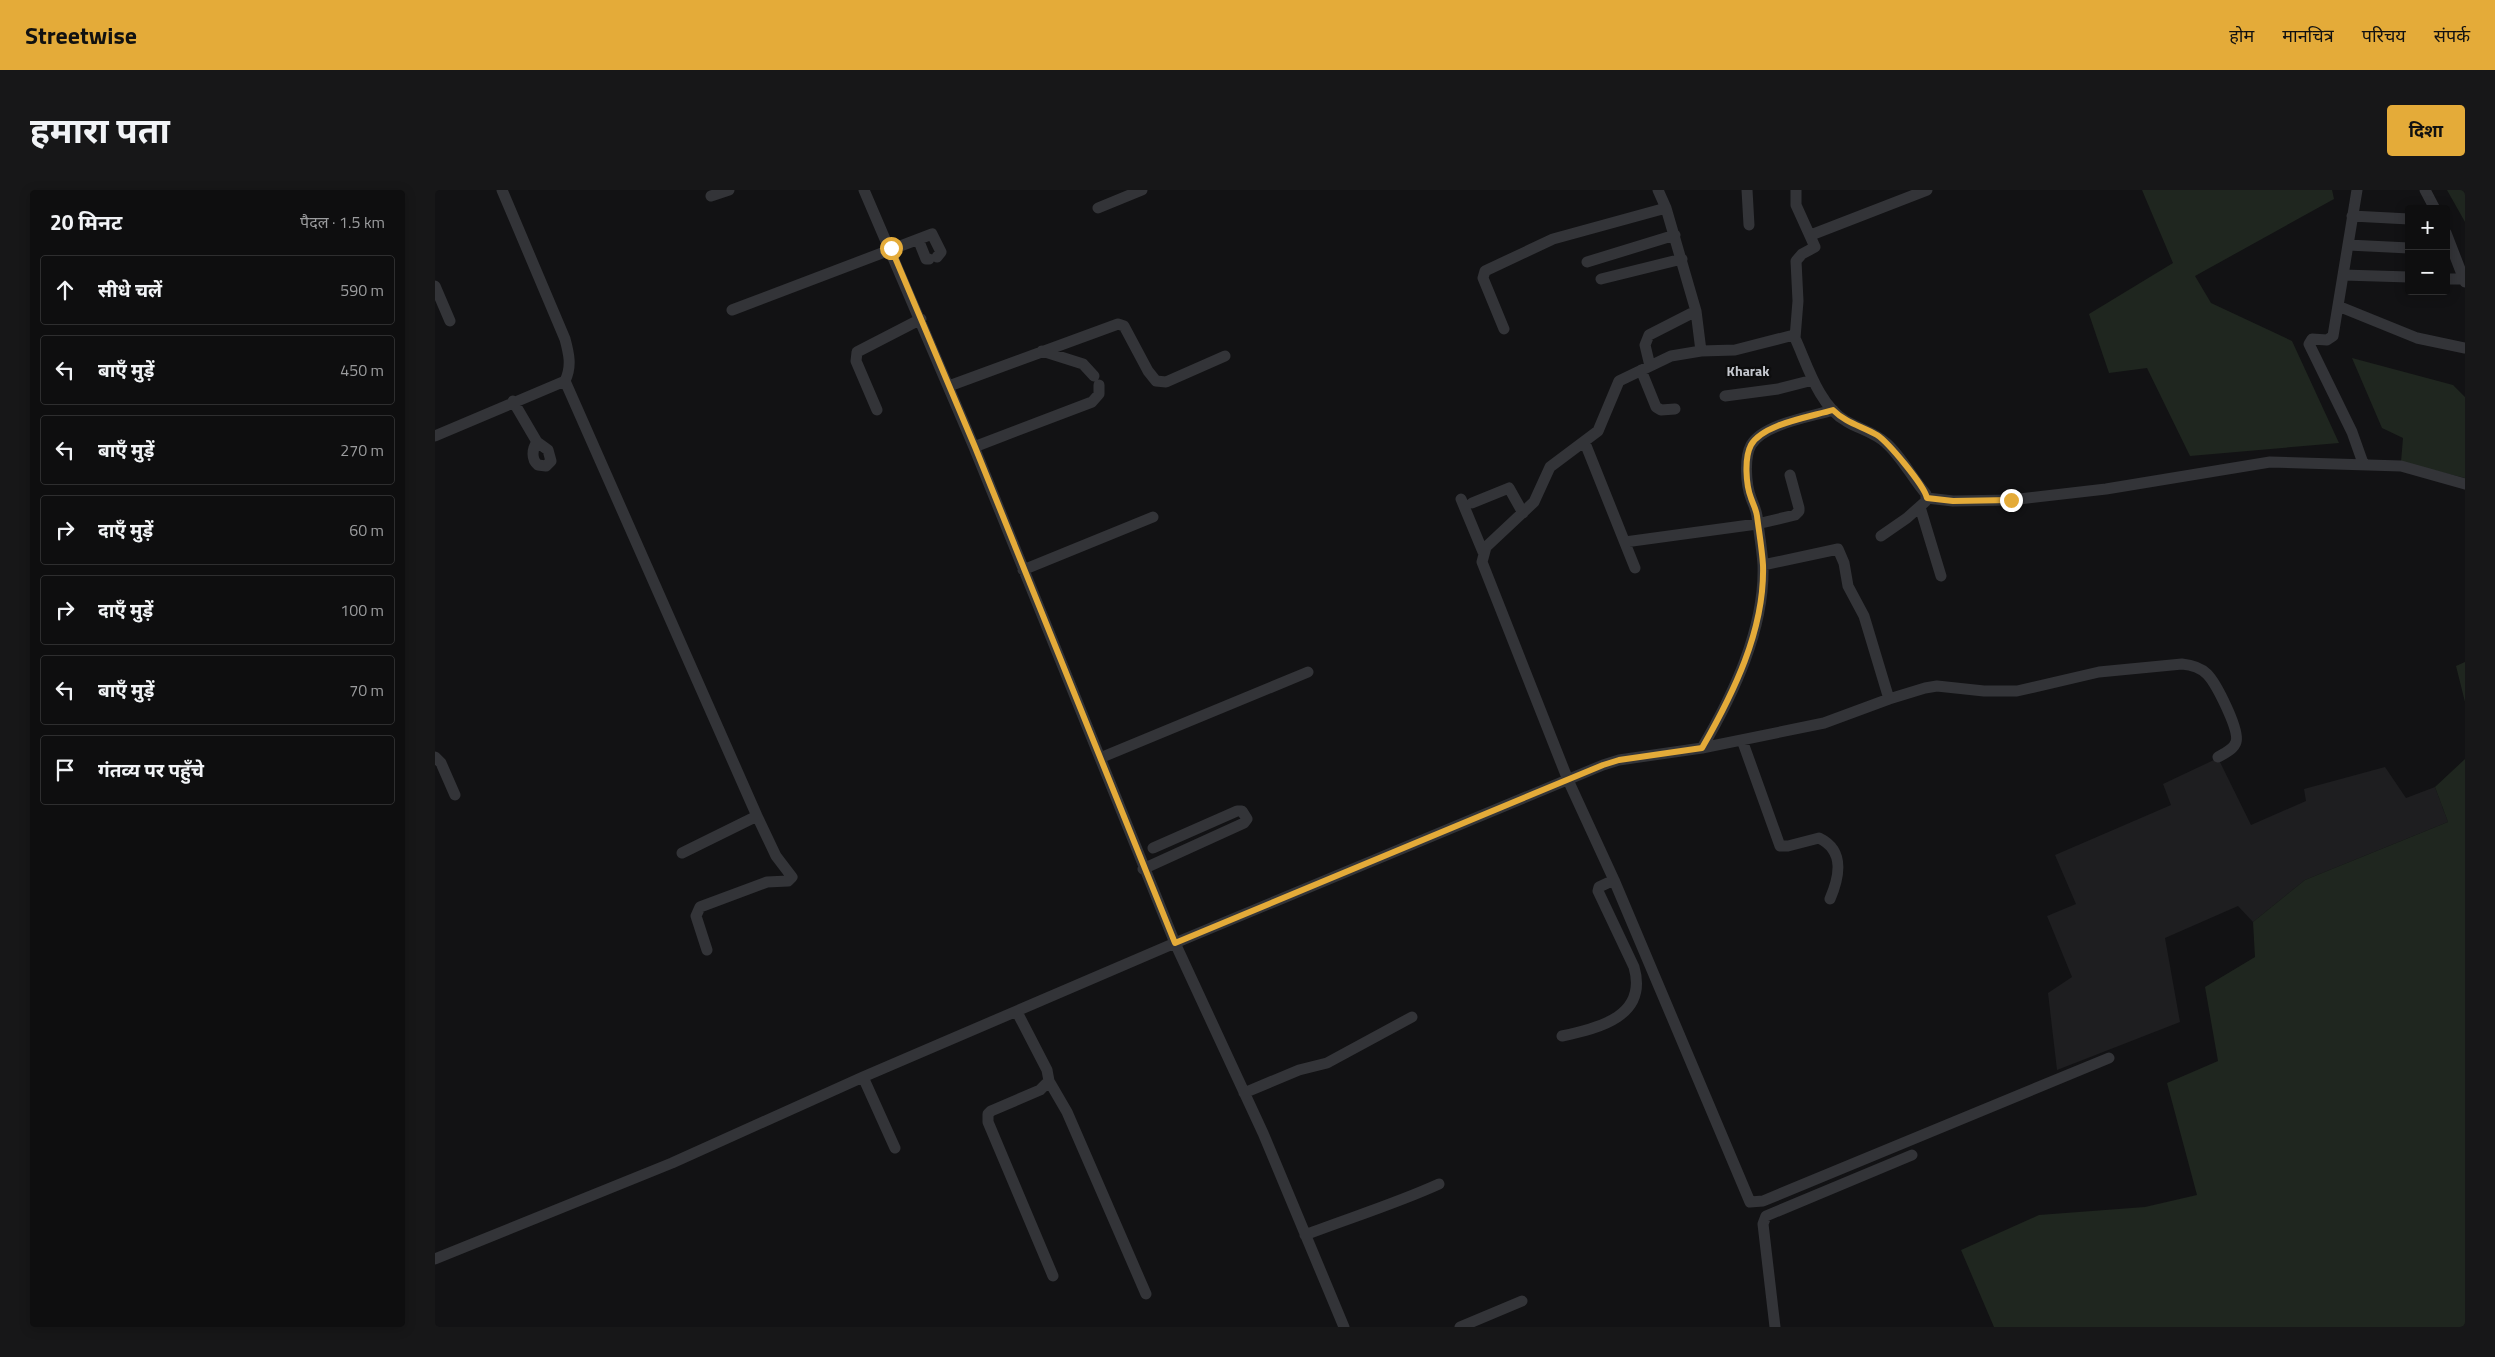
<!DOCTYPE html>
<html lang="hi">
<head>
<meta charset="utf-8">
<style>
  body { margin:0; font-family:"Titillium Web","Noto Sans Devanagari",sans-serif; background:#171718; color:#f1f3f6 }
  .controls { position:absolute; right:15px; top:15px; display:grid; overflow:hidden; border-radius:5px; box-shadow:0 2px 12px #0003 }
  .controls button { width:45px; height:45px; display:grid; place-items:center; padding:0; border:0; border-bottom:1px solid #2e2e2f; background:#0e0e0f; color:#f1f3f6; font:25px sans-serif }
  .stop { position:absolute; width:15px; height:15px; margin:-11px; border:4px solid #e4ab39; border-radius:50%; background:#fff }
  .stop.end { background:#e4ab39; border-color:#fff; box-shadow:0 1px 5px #0008 }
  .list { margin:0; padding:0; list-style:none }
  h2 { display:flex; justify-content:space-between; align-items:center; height:65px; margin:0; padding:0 20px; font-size:21px }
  h2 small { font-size:16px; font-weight:400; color:#9b9c9e }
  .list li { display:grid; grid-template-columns:32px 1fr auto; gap:15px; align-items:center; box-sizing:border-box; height:70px; margin:0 10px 10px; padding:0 10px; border:1px solid #2e2e2f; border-radius:5px }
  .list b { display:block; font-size:19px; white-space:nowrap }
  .list em { font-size:16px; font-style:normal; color:#9b9c9e }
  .icon { flex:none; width:28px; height:28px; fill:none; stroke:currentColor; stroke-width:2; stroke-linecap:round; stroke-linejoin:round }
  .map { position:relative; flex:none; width:2030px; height:1137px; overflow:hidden; border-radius:5px }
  header { display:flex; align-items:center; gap:30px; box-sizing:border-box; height:70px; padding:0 25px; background:#e4ab39; color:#111 }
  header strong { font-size:24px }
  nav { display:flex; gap:28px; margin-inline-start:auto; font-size:18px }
  .intro { display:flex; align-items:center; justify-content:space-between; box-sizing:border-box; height:120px; padding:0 30px }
  h1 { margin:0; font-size:35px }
  .button { padding:12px 22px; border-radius:5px; background:#e4ab39; color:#111; font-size:18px; font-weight:700 }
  main { display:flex; gap:30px; padding:0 30px }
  aside { flex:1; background:#0e0e0f; border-radius:5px; box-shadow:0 2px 12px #0003 }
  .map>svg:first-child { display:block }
  .built { fill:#1e1e20 }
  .green { fill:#1f261f }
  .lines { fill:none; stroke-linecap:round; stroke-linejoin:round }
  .minor { stroke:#333438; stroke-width:11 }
  .route { stroke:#e4ab39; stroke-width:6 }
  .labels { text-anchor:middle; stroke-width:4.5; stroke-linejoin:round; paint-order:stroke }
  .neighbourhood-label { font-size:14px; font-weight:bold; fill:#c5c8cf; stroke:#0d0d0e }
</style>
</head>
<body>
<header>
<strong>Streetwise</strong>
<nav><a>होम</a><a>मानचित्र</a><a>परिचय</a><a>संपर्क</a></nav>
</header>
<div class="intro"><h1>हमारा पता</h1><a class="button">दिशा</a></div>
<main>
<aside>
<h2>20 मिनट<small>पैदल · 1.5 km</small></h2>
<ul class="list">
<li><svg class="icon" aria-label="ahead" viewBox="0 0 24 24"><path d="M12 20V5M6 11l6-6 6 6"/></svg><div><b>सीधे चलें</b></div><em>590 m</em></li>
<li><svg class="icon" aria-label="left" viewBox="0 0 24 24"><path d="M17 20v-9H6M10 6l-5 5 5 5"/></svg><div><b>बाएँ मुड़ें</b></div><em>450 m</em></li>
<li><svg class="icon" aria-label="left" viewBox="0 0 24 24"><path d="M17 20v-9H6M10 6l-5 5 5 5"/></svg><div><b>बाएँ मुड़ें</b></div><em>270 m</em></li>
<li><svg class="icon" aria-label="right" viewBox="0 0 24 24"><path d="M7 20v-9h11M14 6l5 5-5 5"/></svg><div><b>दाएँ मुड़ें</b></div><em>60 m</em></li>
<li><svg class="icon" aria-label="right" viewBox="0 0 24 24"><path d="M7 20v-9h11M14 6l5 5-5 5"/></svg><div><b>दाएँ मुड़ें</b></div><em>100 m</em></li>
<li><svg class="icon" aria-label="left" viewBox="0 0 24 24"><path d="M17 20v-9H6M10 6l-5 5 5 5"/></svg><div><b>बाएँ मुड़ें</b></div><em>70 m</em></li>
<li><svg class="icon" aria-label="arrive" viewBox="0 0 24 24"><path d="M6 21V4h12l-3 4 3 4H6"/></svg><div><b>गंतव्य पर पहुँचे</b></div></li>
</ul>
</aside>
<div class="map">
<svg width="2030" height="1137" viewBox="0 0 2030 1137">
  <rect width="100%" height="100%" fill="#121214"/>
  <path class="built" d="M1783,568L1816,635L1871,611L1869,599L1950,577L1971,608L2000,597L2013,632L1870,690L1818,732L1803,716L1730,748L1745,832L1622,880L1613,803L1637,787L1612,726L1641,714L1620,665L1736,615L1728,594Z"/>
  <path class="green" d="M1707,0H1897L1899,9L1760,86L1776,113L1857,151L1904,253L1755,266L1712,178L1674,183L1654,124L1738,73Z
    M2012,0H2030V32Z
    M1917,168L2018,195L2030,207V288L1966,272L1968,248L1947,238Z
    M2030,472V512L2021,476Z
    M2030,569V1137H1559L1526,1060L1604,1025L1710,1017L1762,1005L1732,893L1783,871L1770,797L1820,767L1818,732L1870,690L2013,632L2000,597Z"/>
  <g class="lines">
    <path class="minor" d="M429,0L539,257L740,753L828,943L909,1137
      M1223,0L1231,18
      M1312,0L1314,35
      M1922,0L1898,146L1892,150L1877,149L1874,154L1917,242L1928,273
      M1990,0L2000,19
      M276,6L294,0
      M663,18L707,0
      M1917,26L1974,29
      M2011,43L2030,92
      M1376,45L1492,0
      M483,49L491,69H494
      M1913,55L1974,58
      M1152,72L1240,45
      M1908,85L1974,87
      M1166,89L1247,69
      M2011,89H2029
      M0,96L15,131
      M1903,116L1982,148L2030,158
      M297,120L497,44L506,62L502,67
      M1069,139L1048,88L1050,81L1118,49L1231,18L1261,121L1266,161
      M1360,148L1363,111L1361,71L1367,64L1380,57L1361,15V0
      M607,161L648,174L659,186
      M1215,176L1210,155L1214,145L1261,121
      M1206,180L1221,217L1226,220L1240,219
      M130,191L322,626L341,666L357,687L353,691L332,692L265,717L261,726L272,760
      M514,196L683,134L689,136L713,181L721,191L731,192L790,166
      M1290,206L1343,199L1378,190
      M78,211L102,252L113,260L116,271L111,276L103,275C96,269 97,259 102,252
      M442,220L421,171L422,162L486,129
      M0,246L130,191C137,176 134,164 130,149L67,0
      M1150,253L1200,378
      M539,257L657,212L664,204V195
      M1492,308L1518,311L1576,310L1671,299L1835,272L1966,276L2030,294
      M1026,309L1048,362
      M1037,313L1074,298L1088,323
      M1485,317L1506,386
      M1446,346L1472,328L1491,311V304C1477,288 1467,267 1451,253C1439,242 1424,239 1411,231C1384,216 1372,174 1360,148L1355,146L1300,160L1266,161L1236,166L1184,191L1163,241L1115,277L1099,312L1051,357L1047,372L1133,590L1179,690L1315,1012L1328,1011L1674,868
      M1190,352L1322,334L1360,325L1364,321V318L1355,285
      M1328,375L1403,359L1409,373L1413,396L1429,426L1454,509
      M588,380L718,327
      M1307,550L1345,656H1353L1384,648C1411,661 1404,688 1395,709
      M1267,558C1298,505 1330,439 1328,375C1327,359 1324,342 1322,326C1321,319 1318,314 1316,308C1311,295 1309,268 1316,255C1328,234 1375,227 1398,220
      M0,567L6,573L20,605
      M665,568L873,482
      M247,663L322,626
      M708,679L809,633L812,629L807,621H802L718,658
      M582,822L612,880L614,891L605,900L556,921L553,924V932L618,1086
      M1127,846C1165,838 1213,826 1199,777L1163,701L1164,697L1179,690
      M428,887L460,958
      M614,891L632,922L711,1104
      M809,903L864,880L892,873L977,827
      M870,1045C914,1028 960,1014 1004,994
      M0,1069L237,973L428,887L740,753L1168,575L1184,570L1267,558L1389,533L1454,509L1490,498L1502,496L1549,501H1582L1664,482L1747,474C1757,475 1765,477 1772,484C1781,493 1805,540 1801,552C1799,559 1790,563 1783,567
      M1025,1137L1087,1111
      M1340,1137L1328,1034L1331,1026L1477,965"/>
  </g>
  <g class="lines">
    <path class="route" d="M456,58L540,257L740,753L1168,575L1184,570L1267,558C1298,504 1330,440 1328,375C1327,359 1324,342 1322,326C1321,319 1318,314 1316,308C1311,295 1309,268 1316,255C1328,234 1375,227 1398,220C1411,233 1426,236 1442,245C1453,252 1489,295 1492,308L1518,311L1576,310"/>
  </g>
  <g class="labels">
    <g class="neighbourhood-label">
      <text x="1313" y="186">Kharak</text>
    </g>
  </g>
</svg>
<div class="controls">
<button>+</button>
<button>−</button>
</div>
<div class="stop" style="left:456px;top:58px"></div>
<div class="stop end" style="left:1576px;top:310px"></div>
</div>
</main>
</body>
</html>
